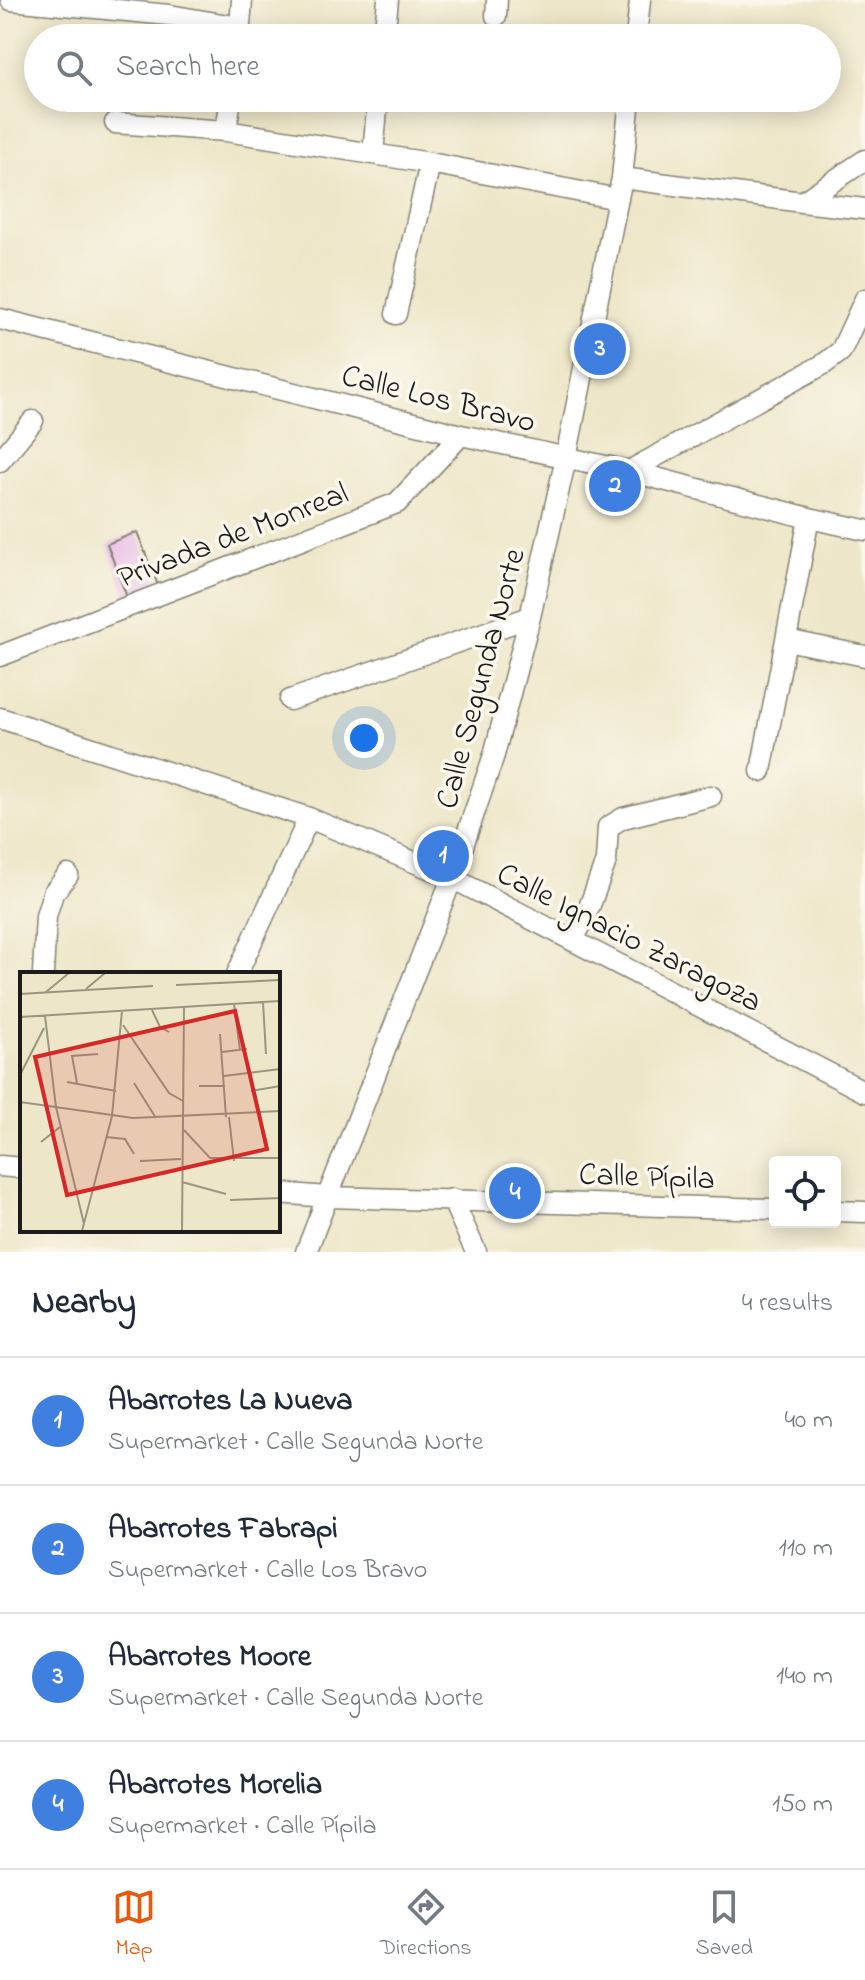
<!DOCTYPE html>
<html lang="en">
<head>
<meta charset="utf-8">
<style>
  body { margin:0; font-family:"Indie Flower",sans-serif; background:#f6f6f7; color:#1f2937 }
  .controls { position:absolute; right:24px; bottom:24px; display:grid; overflow:hidden; border-radius:8px; box-shadow:0 4px 20px #0003 }
  .controls button { width:72px; height:72px; display:grid; place-items:center; padding:0; border:0; border-bottom:2px solid #e0e1e3; background:#fff; color:#1f2937; font:40px sans-serif }
  .you { position:absolute; left:364px; top:738px; width:28px; height:28px; margin:-20px; border:6px solid #fff; border-radius:50%; background:#1a73e8; box-shadow:0 0 0 12px #1a73e833 }
  .badge { display:grid; place-items:center; width:52px; height:52px; border-radius:50%; background:#ea580c; color:#fff; font-size:26px; font-weight:700 }
  .pin { position:absolute; translate:-50% -50%; border:4px solid #fff; box-shadow:0 2px 8px #0006 }
  .list { margin:0; padding:0; list-style:none }
  h2 { display:flex; justify-content:space-between; align-items:center; height:104px; margin:0; padding:0 32px; font-size:34px }
  h2 small { font-size:26px; font-weight:400; color:#747a83 }
  .list li { display:grid; grid-template-columns:52px 1fr auto; gap:24px; align-items:center; box-sizing:border-box; height:128px; padding:0 32px; border-top:2px solid #e0e1e3 }
  .list b { display:block; font-size:30px; white-space:nowrap }
  .list p { margin:0; font-size:26px; white-space:nowrap; color:#747a83 }
  .list em { font-size:26px; font-style:normal; color:#747a83 }
  .icon { flex:none; width:44px; height:44px; fill:none; stroke:currentColor; stroke-width:2; stroke-linecap:round; stroke-linejoin:round }
  .map { position:relative; flex:none; width:865px; height:1252px; overflow:hidden }
  .search { position:absolute; background:#fff; box-shadow:0 4px 20px #0003; left:24px; right:24px; top:24px; height:88px; display:flex; align-items:center; gap:20px; box-sizing:border-box; padding:0 28px; border-radius:44px; color:#747a83; font-size:30px }
  .sheet { height:616px; background:#fff }
  nav { display:flex; justify-content:space-around; align-items:center; box-sizing:border-box; height:112px; border-top:2px solid #e0e1e3; background:#fff; font-size:22px; color:#747a83 }
  nav a { display:grid; justify-items:center; gap:4px }
  nav .on { color:#ea580c }
  .map>svg:first-child { display:block }
  .building { fill:#e4ade6 }
  .lines { fill:none; stroke-linecap:round; stroke-linejoin:round }
  .minor-casing { stroke:#848172; stroke-width:23 }
  .minor { stroke:#fff; stroke-width:20 }
  .labels { text-anchor:middle; stroke-width:7; stroke-linejoin:round; paint-order:stroke }
  .street-label { font-size:32px; fill:#1c1c1c; stroke:#fbf7ec }
  .inset-road { fill:none; stroke:#999583; stroke-width:2 }
  .view { fill:#d62828; fill-opacity:0.15; stroke:#d62828; stroke-width:4 }
  .inset-edge { fill:none; stroke:#1c1c1c; stroke-width:4 }
</style>
</head>
<body>
<div class="map">
<svg width="865" height="1252" viewBox="0 0 865 1252">
  <rect width="100%" height="100%" fill="#fbf7ec"/>
  <filter id="ink" filterUnits="userSpaceOnUse"><feTurbulence type="fractalNoise" baseFrequency=".0125" numOctaves="2"/><feDisplacementMap in="SourceGraphic" scale="16" xChannelSelector="R" yChannelSelector="G"/><feConvolveMatrix kernelMatrix="1 2 1 2 8 2 1 2 1" color-interpolation-filters="sRGB"/></filter>
  <filter id="wash" filterUnits="userSpaceOnUse"><feTurbulence type="fractalNoise" baseFrequency=".006" numOctaves="4" result="noise"/><feDisplacementMap in="SourceGraphic" scale="32" xChannelSelector="R" yChannelSelector="G"/><feGaussianBlur stdDeviation="1.8" result="paint"/><feColorMatrix in="noise" values="0 0 0 0 0 0 0 0 0 0 0 0 0 0 0 0 0 1.4 0 .05"/><feComposite in="paint" operator="in"/></filter>
  <g filter="url(#wash)">
    <rect width="100%" height="100%" fill="#ede6c8"/>
    <g id="blocks">
      <path class="building" d="M137,532L159,588L128,600L107,544Z"/>
    </g>
  </g>
  <g filter="url(#ink)">
    <use href="#blocks" fill-opacity="0" stroke="#848172" stroke-width="2"/>
    <g class="lines">
      <g class="minor-casing">
        <path id="minor" d="M11,0L169,15L240,27
          M496,16L497,0
          M239,38L242,0
          M384,38L388,0
          M636,38L640,0
          M115,123L226,131L430,163L618,199
          M226,131L231,98
          M373,154L378,98
          M622,178L802,202L865,209
          M802,202L865,160
          M396,314L430,163
          M0,319L461,435L629,471L809,518L865,530
          M0,461L33,421
          M629,471L824,364L841,351L865,299
          M786,640L865,656
          M0,656L397,503L461,435
          M290,700L530,617
          M0,718L309,818L452,878L865,1092
          M761,771L809,518
          M573,941L590,905L606,861L608,827L623,818L711,796
          M43,974L46,916L53,893L68,875
          M237,974L309,818
          M0,1166L22,1168
          M278,1193L327,1197L775,1209
          M452,1199L476,1252
          M835,1211L865,1212
          M306,1252L452,878L494,755L530,617L566,458L622,178L630,98"/>
      </g>
      <use href="#minor" class="minor"/>
    </g>
  </g>
  <g class="labels">
    <g class="street-label">
      <text transform="translate(439 397) rotate(14)" y="11">Calle Los Bravo</text>
      <text transform="translate(232 534) rotate(-21)" y="11">Privada de Monreal</text>
      <text transform="translate(479 678) rotate(-75)" y="11">Calle Segunda Norte</text>
      <text transform="translate(630 936) rotate(27)" y="11">Calle Ignacio Zaragoza</text>
      <text transform="translate(647 1175) rotate(2)" y="11">Calle Pípila</text>
    </g>
  </g>
  <g transform="translate(20 972)">
    <rect width="260" height="260" fill="#ede6c8"/>
    <path class="inset-road" d="M156,13L260,8M66,17L85,1M26,20L49,1M0,22L133,14M243,30L246,82M214,32L220,78M132,38L140,55L149,60M25,44L36,135L64,252M0,45L260,29M103,53L149,121L163,129M200,62L206,145M202,80L227,77M0,103L24,56M204,104L260,97M47,110L96,119M57,111L52,84L78,82M114,111L136,146M179,114H205M231,119L260,114M0,130L113,146L260,139M209,145L214,189M164,158L190,186H260M86,165L105,167L114,182M21,170L40,155M120,189L161,187M162,210L206,222M210,228L260,226M62,259L92,144L102,39M162,259L164,35"/>
    <path class="view" d="M215,39L247,177L47,223L15,85Z"/>
    <rect width="260" height="260" class="inset-edge"/>
  </g>
</svg>
<div class="controls">
<button><svg class="icon" aria-label="locate" viewBox="0 0 24 24"><circle cx="12" cy="12" r="6"/><path d="M12 2v4M12 18v4M2 12h4M18 12h4"/></svg></button>
</div>
<div class="you"></div>
<div class="pin badge" style="left:443px;top:856px;background:#3f7fe0">1</div>
<div class="pin badge" style="left:615px;top:486px;background:#3f7fe0">2</div>
<div class="pin badge" style="left:600px;top:349px;background:#3f7fe0">3</div>
<div class="pin badge" style="left:515px;top:1193px;background:#3f7fe0">4</div>
<div class="search"><svg class="icon" aria-label="search" viewBox="0 0 24 24"><circle cx="10" cy="10" r="6"/><path d="M15 15l6 6"/></svg>Search here</div>
</div>
<section class="sheet">
<h2>Nearby<small>4 results</small></h2>
<ul class="list">
<li><span class="badge" style="background:#3f7fe0">1</span><div><b>Abarrotes La Nueva</b><p>Supermarket · Calle Segunda Norte</p></div><em>40 m</em></li>
<li><span class="badge" style="background:#3f7fe0">2</span><div><b>Abarrotes Fabrapi</b><p>Supermarket · Calle Los Bravo</p></div><em>110 m</em></li>
<li><span class="badge" style="background:#3f7fe0">3</span><div><b>Abarrotes Moore</b><p>Supermarket · Calle Segunda Norte</p></div><em>140 m</em></li>
<li><span class="badge" style="background:#3f7fe0">4</span><div><b>Abarrotes Morelia</b><p>Supermarket · Calle Pípila</p></div><em>150 m</em></li>
</ul>
</section>
<nav>
<a class="on"><svg class="icon" aria-label="map" viewBox="0 0 24 24"><path d="M3 6l6-2 6 2 6-2v14l-6 2-6-2-6 2zM9 4v14M15 6v14"/></svg>Map</a>
<a><svg class="icon" aria-label="directions" viewBox="0 0 24 24"><path d="M12 3l9 9-9 9-9-9zM9 14v-3h6M13 9l2 2-2 2"/></svg>Directions</a>
<a><svg class="icon" aria-label="saved" viewBox="0 0 24 24"><path d="M7 4h10v16l-5-4-5 4z"/></svg>Saved</a>
</nav>
</body>
</html>
